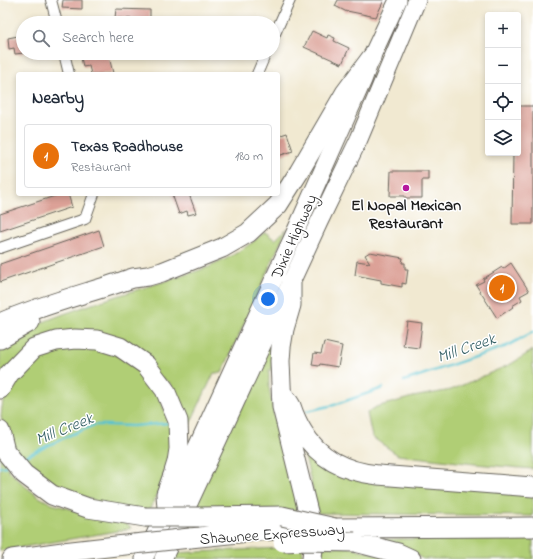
<!DOCTYPE html>
<html lang="en">
<head>
<meta charset="utf-8">
<style>
  body { margin:0; font-family:"Indie Flower",sans-serif; background:#f6f6f7; color:#1f2937 }
  .controls { position:absolute; right:12px; top:12px; display:grid; overflow:hidden; border-radius:4px; box-shadow:0 2px 6px #0003 }
  .controls button { width:36px; height:36px; display:grid; place-items:center; padding:0; border:0; border-bottom:1px solid #e0e1e3; background:#fff; color:#1f2937; font:20px sans-serif }
  .you { position:absolute; left:268px; top:299px; width:14px; height:14px; margin:-10px; border:3px solid #fff; border-radius:50%; background:#1a73e8; box-shadow:0 0 0 6px #1a73e833 }
  .badge { display:grid; place-items:center; width:26px; height:26px; border-radius:50%; background:#ea580c; color:#fff; font-size:13px; font-weight:700 }
  .pin { position:absolute; translate:-50% -50%; border:2px solid #fff; box-shadow:0 1px 4px #0006 }
  .list { margin:0; padding:0; list-style:none }
  h2 { display:flex; justify-content:space-between; align-items:center; height:52px; margin:0; padding:0 16px; font-size:17px }
  h2 small { font-size:13px; font-weight:400; color:#747a83 }
  .list li { display:grid; grid-template-columns:26px 1fr auto; gap:12px; align-items:center; box-sizing:border-box; height:64px; margin:0 8px 8px; padding:0 8px; border:1px solid #e0e1e3; border-radius:4px }
  .list b { display:block; font-size:15px; white-space:nowrap }
  .list p { margin:0; font-size:13px; white-space:nowrap; color:#747a83 }
  .list em { font-size:13px; font-style:normal; color:#747a83 }
  .icon { flex:none; width:22px; height:22px; fill:none; stroke:currentColor; stroke-width:2; stroke-linecap:round; stroke-linejoin:round }
  .map { position:relative; flex:none; width:533px; height:559px; overflow:hidden }
  .search { position:absolute; background:#fff; box-shadow:0 2px 6px #0003; left:16px; top:16px; width:264px; height:44px; display:flex; align-items:center; gap:10px; box-sizing:border-box; padding:0 14px; border-radius:22px; color:#747a83; font-size:15px }
  .panel { position:absolute; background:#fff; box-shadow:0 2px 6px #0003; left:16px; top:72px; width:264px; height:124px; border-radius:4px }
  .map>svg:first-child { display:block }
  .green { fill:#b0ce75; stroke:#667548 }
  .lines { fill:none; stroke-linecap:round; stroke-linejoin:round }
  .stream { stroke:#57c3cf; stroke-width:2.5 }
  .building { fill:#dca197 }
  .minor-casing { stroke:#67645b; stroke-width:12 }
  .primary-casing { stroke:#67645b; stroke-width:19 }
  .motorway-casing { stroke:#67645b; stroke-width:21 }
  .minor { stroke:#fff; stroke-width:10 }
  .primary { stroke:#fff; stroke-width:17 }
  .motorway { stroke:#fff; stroke-width:19 }
  .motorway-bridge-casing { stroke:#67645b; stroke-width:21; stroke-linecap:butt }
  .motorway-bridge { stroke:#fff; stroke-width:19 }
  .poi-dot { fill:#b5179e; stroke:#fff; stroke-width:1.5 }
  .labels { text-anchor:middle; stroke-width:3; stroke-linejoin:round; paint-order:stroke }
  .poi-label { font-size:16px; font-weight:bold; fill:#1c1c1c; stroke:#fff }
  .street-label { font-size:16px; fill:#1c1c1c; stroke:#fff }
  .water-label { font-size:17px; font-style:italic; fill:#345f64; stroke:#fff }
</style>
</head>
<body>
<div class="map">
<svg width="533" height="559" viewBox="0 0 533 559">
  <rect width="100%" height="100%" fill="#fff"/>
  <filter id="ink" filterUnits="userSpaceOnUse"><feTurbulence type="fractalNoise" baseFrequency=".025" numOctaves="2"/><feDisplacementMap in="SourceGraphic" scale="8" xChannelSelector="R" yChannelSelector="G"/><feConvolveMatrix kernelMatrix="1 2 1 2 8 2 1 2 1" color-interpolation-filters="sRGB"/></filter>
  <filter id="wash" filterUnits="userSpaceOnUse"><feTurbulence type="fractalNoise" baseFrequency=".012" numOctaves="4" result="noise"/><feDisplacementMap in="SourceGraphic" scale="16" xChannelSelector="R" yChannelSelector="G"/><feGaussianBlur stdDeviation="0.9" result="paint"/><feColorMatrix in="noise" values="0 0 0 0 0 0 0 0 0 0 0 0 0 0 0 0 0 1.4 0 .05"/><feComposite in="paint" operator="in"/></filter>
  <g filter="url(#wash)">
    <rect width="100%" height="100%" fill="#f1e9d1"/>
    <path class="green" d="M287,228L222,373H214L189,426L185,436L170,383L80,331L0,373V345C14,336 28,328 43,322C97,300 154,286 209,267C230,258 248,247 265,232L275,240Z
      M273,330L272,370H269V388L274,415L301,511L204,510L193,507Z
      M91,347L119,356L154,383L174,435L162,485L149,510L121,509L43,484L5,435L1,416L2,407L4,396L21,367L47,351Z
      M533,350V469L475,464L398,455L372,437L367,413L376,407L413,397L451,390L511,364Z
      M304,445L323,462L533,492V516L318,513L304,452Z
      M0,456L10,472L26,487L39,497L52,504L108,519L110,522C116,522 127,521 131,528L123,530L0,551Z
      M533,538V559H423L413,553L386,544V539Z
      M303,547L301,559H170L173,553Z
      M323,547H349L396,559H322Z"/>
    <g class="lines">
      <path class="stream" d="M404,381L507,346L533,332
        M307,411L334,405L383,388
        M20,459L70,435L95,425H107L133,426L168,423
        M0,467L6,466"/>
    </g>
    <g id="blocks">
      <path class="building" d="M63,0H82V9L62,8Z
        M338,0H384L376,17L347,11V12L335,6Z
        M116,9L150,10V19H146L145,23H136V19L115,18Z
        M312,31L327,38L328,35L335,38L334,41L349,48L342,64L304,47Z
        M23,35L24,53L15,54L14,48L9,49L8,38Z
        M95,53H104L105,58L109,57L113,73L107,74H91L89,66L83,67L81,57Z
        M518,106H533V224H512L513,153H518Z
        M287,133L293,151L278,156V136Z
        M391,171H428V180H422V198H405V196H390Z
        M61,194H68L72,207L0,231V214Z
        M172,194H189L196,213L188,215L187,211L179,214Z
        M99,230L104,246L0,282V264Z
        M370,252L403,258L402,263H405V269H408L406,284L402,283V287L381,283V280L355,275L357,261L370,263L365,255Z
        M511,263L529,291L520,296L522,300L512,306L513,307L497,318L476,285L484,281L483,279L502,267L503,269Z
        M407,321L422,323L419,348L403,346Z
        M324,342L342,346L338,367L320,364L319,366L312,365L314,353L321,354Z"/>
    </g>
  </g>
  <g filter="url(#ink)">
    <use href="#blocks" fill-opacity="0" stroke="#67645b" stroke-width="1"/>
    <g class="lines">
      <g class="minor-casing">
        <path id="minor" d="M51,0L57,23
          M273,38L290,0
          M64,53L69,74
          M257,74L266,53
          M0,248L85,219L94,194"/>
      </g>
      <g class="primary-casing">
        <path id="primary" d="M144,559L167,508L174,497L293,237L363,80L371,58L398,0
          M163,559L319,222L359,139L417,0"/>
      </g>
      <g class="motorway-casing">
        <path id="motorway" d="M291,282V305L284,329L281,347L280,361L282,407L311,524L313,548L312,559
          M0,323C43,304 89,293 133,278L148,276L162,272L222,248L248,233L278,205L299,172L345,93L371,58
          M0,339L30,322
          M0,389L9,374L34,348L56,341L75,339L97,340L120,347L146,365L165,390L178,421L179,449L177,462L173,475L166,494L167,508
          M282,393C285,397 289,402 291,406C294,415 298,424 303,432C320,460 347,472 378,475L533,487
          M0,431L5,451L24,474L52,495L88,508L145,517
          M199,517L282,516
          M335,528L533,527
          M190,538L258,531L282,530
          M355,542L398,553L411,559
          M12,559L63,552L134,544"/>
      </g>
      <use href="#minor" class="minor"/>
      <use href="#primary" class="primary"/>
      <use href="#motorway" class="motorway"/>
      <g class="motorway-bridge-casing">
        <path id="motorway-bridge" d="M282,516L335,528
          M145,517H199
          M283,542L305,541L355,542
          M134,544L190,538"/>
      </g>
      <use href="#motorway-bridge" class="motorway-bridge"/>
    </g>
  </g>
  <circle class="poi-dot" cx="406" cy="188" r="4"/>
  <g class="labels">
    <g class="poi-label">
      <text x="406" y="210">El Nopal Mexican<tspan x="406" dy="18">Restaurant</tspan></text>
    </g>
    <g class="street-label">
      <text transform="translate(293 236) rotate(-66)" y="6">Dixie Highway</text>
      <text transform="translate(272 533) rotate(-4)" y="6">Shawnee Expressway</text>
    </g>
    <g class="water-label">
      <text transform="translate(466 347) rotate(-19)" y="6">Mill Creek</text>
      <text transform="translate(64 428) rotate(-22)" y="6">Mill Creek</text>
    </g>
  </g>
</svg>
<div class="controls">
<button>+</button>
<button>−</button>
<button><svg class="icon" aria-label="locate" viewBox="0 0 24 24"><circle cx="12" cy="12" r="6"/><path d="M12 2v4M12 18v4M2 12h4M18 12h4"/></svg></button>
<button><svg class="icon" aria-label="layers" viewBox="0 0 24 24"><path d="M12 4l9 5-9 5-9-5zM3 14l9 5 9-5"/></svg></button>
</div>
<div class="you"></div>
<div class="pin badge" style="left:502px;top:288px;background:#e8710a">1</div>
<div class="search"><svg class="icon" aria-label="search" viewBox="0 0 24 24"><circle cx="10" cy="10" r="6"/><path d="M15 15l6 6"/></svg>Search here</div>
<section class="panel">
<h2>Nearby<small></small></h2>
<ul class="list">
<li><span class="badge" style="background:#e8710a">1</span><div><b>Texas Roadhouse</b><p>Restaurant</p></div><em>180 m</em></li>
</ul>
</section>
</div>
</body>
</html>
